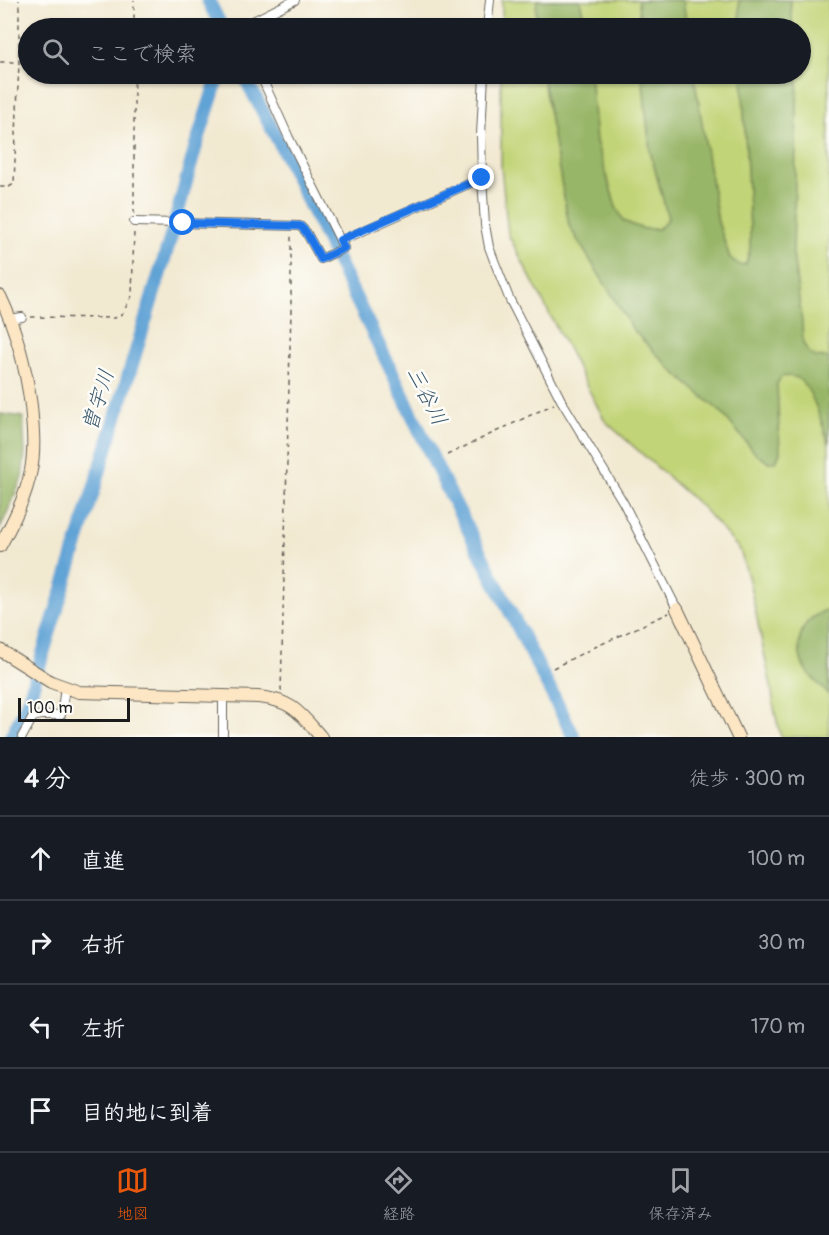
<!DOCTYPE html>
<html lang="ja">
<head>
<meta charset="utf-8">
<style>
  body { margin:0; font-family:Pangolin,"Klee One",sans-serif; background:#242831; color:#f1f3f6 }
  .scale { position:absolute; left:18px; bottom:15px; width:112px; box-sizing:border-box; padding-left:6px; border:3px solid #1c1c1c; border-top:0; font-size:16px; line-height:21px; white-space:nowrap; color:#1c1c1c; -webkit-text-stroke:4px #fdfcf7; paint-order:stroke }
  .stop { position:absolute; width:18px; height:18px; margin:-14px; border:4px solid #1a73e8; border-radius:50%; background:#fff }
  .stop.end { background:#1a73e8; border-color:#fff; box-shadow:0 2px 6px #0008 }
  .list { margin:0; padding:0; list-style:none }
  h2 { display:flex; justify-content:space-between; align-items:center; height:78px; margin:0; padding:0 24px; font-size:26px }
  h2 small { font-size:20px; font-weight:400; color:#9ea1a6 }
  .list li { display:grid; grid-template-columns:39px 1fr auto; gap:18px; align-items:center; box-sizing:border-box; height:84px; padding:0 24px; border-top:2px solid #363941 }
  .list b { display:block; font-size:22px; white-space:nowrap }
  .list em { font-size:20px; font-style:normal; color:#9ea1a6 }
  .icon { flex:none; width:33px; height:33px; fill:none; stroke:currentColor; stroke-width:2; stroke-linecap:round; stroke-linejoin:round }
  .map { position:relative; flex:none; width:829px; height:737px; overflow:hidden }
  .search { position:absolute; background:#171b24; box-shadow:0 2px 4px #0004; left:18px; right:18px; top:18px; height:66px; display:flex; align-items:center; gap:15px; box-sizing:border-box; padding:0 21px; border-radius:33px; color:#9ea1a6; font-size:22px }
  .sheet { height:414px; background:#171b24 }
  nav { display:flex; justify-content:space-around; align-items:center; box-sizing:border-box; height:84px; border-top:2px solid #363941; background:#171b24; font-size:16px; color:#9ea1a6 }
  nav a { display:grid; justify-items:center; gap:3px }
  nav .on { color:#ea580c }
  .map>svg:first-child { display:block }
  .green { fill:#c1d477; stroke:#6e784a; stroke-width:1.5 }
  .forest { fill:#98b668; stroke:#5a6942; stroke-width:1.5 }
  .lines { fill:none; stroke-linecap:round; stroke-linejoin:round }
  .river { stroke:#61a3d5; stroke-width:14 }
  .street-casing { stroke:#67645b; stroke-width:10 }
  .secondary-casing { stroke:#67645b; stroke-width:14 }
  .path { stroke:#67645b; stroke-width:1.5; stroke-dasharray:4.5 4.5; stroke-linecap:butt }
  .street { stroke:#fff; stroke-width:8 }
  .secondary { stroke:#fce6c4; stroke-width:12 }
  .route { stroke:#1a73e8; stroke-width:8 }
  .labels { text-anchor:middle; stroke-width:5; stroke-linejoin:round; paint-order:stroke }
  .water-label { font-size:21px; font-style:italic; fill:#3b596f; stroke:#fdfcf7 }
</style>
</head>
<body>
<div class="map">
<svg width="829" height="737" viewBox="0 0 829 737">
  <rect width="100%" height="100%" fill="#fdfcf7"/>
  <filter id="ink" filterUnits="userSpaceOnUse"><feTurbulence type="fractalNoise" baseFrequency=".0167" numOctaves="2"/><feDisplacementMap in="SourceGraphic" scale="12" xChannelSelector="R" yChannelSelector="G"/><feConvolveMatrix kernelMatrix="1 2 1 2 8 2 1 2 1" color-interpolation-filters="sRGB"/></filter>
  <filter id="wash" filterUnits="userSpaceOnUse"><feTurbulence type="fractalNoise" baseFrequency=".008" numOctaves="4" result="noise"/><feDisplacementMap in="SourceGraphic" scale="24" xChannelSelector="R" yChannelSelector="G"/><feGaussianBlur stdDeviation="1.35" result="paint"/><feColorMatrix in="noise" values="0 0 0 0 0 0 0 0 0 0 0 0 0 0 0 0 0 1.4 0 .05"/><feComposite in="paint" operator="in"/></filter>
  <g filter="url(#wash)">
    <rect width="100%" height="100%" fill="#f2e9d1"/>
    <path class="green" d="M502,0H829V737H781L775,713L771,686L749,580L740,550L703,508L605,421L508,234L501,167V74H800V28H502Z"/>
    <path class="forest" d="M537,0H580L586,28H538L536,11Z
      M638,0H683L687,28H640Z
      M739,0H790L793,28H740Z
      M542,74H590L596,141L616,207L624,221L635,226L645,229H657L662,226L668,218L650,151L642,74H694L718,222L730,258L740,265L746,264L750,249V229L742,74H798L793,253L802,323L803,343L810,354L816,357L829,358V444C823,428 813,389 799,379C794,375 787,376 781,377L777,384L780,452L776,462H768L756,454L722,413L676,374L634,331L569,226Z
      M0,414L23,417L25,453L22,478L0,529Z
      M826,610L829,611V695C822,687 812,679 806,670C797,657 797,636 806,624C811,617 819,613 826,610Z"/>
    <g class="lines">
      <path class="river" d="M208,0L222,28
        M243,74L279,142L393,374L443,480L574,737
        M11,737L25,709L31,692L94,489L172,233L195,149L219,74"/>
    </g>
  </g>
  <g filter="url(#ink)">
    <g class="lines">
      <g class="street-casing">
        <path id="street" d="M239,28L295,0
          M487,28L490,0
          M484,74L481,135L482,178L485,225L489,247L495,263L509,298L561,400L623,502L677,609
          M134,222L300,226L306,232L321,259L344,248L289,138L260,74
          M340,241L482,178
          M10,319L22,317
          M223,696V737
          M22,737L33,717L41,715H61L65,688"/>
      </g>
      <g class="secondary-casing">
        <path id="secondary" d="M0,296C17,331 26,368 31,406C33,428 35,449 31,470C26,497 13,522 0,546
          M677,609L738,737
          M0,650L51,682L79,692L258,697C292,700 300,713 321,737"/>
      </g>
      <path class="path" d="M134,28V0
        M0,62H18
        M134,74V214
        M0,187H9L14,184L19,62V0
        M31,317L114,318L122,314L132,296L134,230
        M447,455L554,404
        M553,668L593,648L669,613
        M281,691L291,310V234"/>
      <use href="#street" class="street"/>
      <use href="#secondary" class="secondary"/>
    </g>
  </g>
  <g class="lines" filter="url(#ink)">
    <path class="route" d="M183,223L300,226L306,232L321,259L344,248L340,240L482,178"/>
  </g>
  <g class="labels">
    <g class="water-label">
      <text transform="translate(427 396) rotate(63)" y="7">三谷川</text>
      <text transform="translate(98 400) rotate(-73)" y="7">曽宇川</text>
    </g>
  </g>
</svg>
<div class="scale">100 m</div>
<div class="stop" style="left:183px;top:223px"></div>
<div class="stop end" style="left:482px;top:178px"></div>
<div class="search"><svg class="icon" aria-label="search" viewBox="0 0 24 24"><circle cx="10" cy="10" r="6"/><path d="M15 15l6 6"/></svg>ここで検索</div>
</div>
<section class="sheet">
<h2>4 分<small>徒歩 · 300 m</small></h2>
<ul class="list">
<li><svg class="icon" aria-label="ahead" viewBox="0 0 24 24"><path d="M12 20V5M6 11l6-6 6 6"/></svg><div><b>直進</b></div><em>100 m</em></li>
<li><svg class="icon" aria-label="right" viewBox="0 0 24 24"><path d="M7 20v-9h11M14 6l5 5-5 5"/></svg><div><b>右折</b></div><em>30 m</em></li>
<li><svg class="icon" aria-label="left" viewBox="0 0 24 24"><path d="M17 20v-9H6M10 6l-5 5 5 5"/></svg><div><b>左折</b></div><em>170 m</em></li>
<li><svg class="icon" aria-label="arrive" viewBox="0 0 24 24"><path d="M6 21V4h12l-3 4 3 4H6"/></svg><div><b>目的地に到着</b></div></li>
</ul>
</section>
<nav>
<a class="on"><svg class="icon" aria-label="map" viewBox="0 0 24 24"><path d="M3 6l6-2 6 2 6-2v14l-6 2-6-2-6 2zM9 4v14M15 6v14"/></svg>地図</a>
<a><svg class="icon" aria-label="directions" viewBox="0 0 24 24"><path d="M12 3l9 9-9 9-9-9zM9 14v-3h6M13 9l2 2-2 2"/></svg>経路</a>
<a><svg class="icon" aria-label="saved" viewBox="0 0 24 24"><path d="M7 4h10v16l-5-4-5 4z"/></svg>保存済み</a>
</nav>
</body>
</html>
